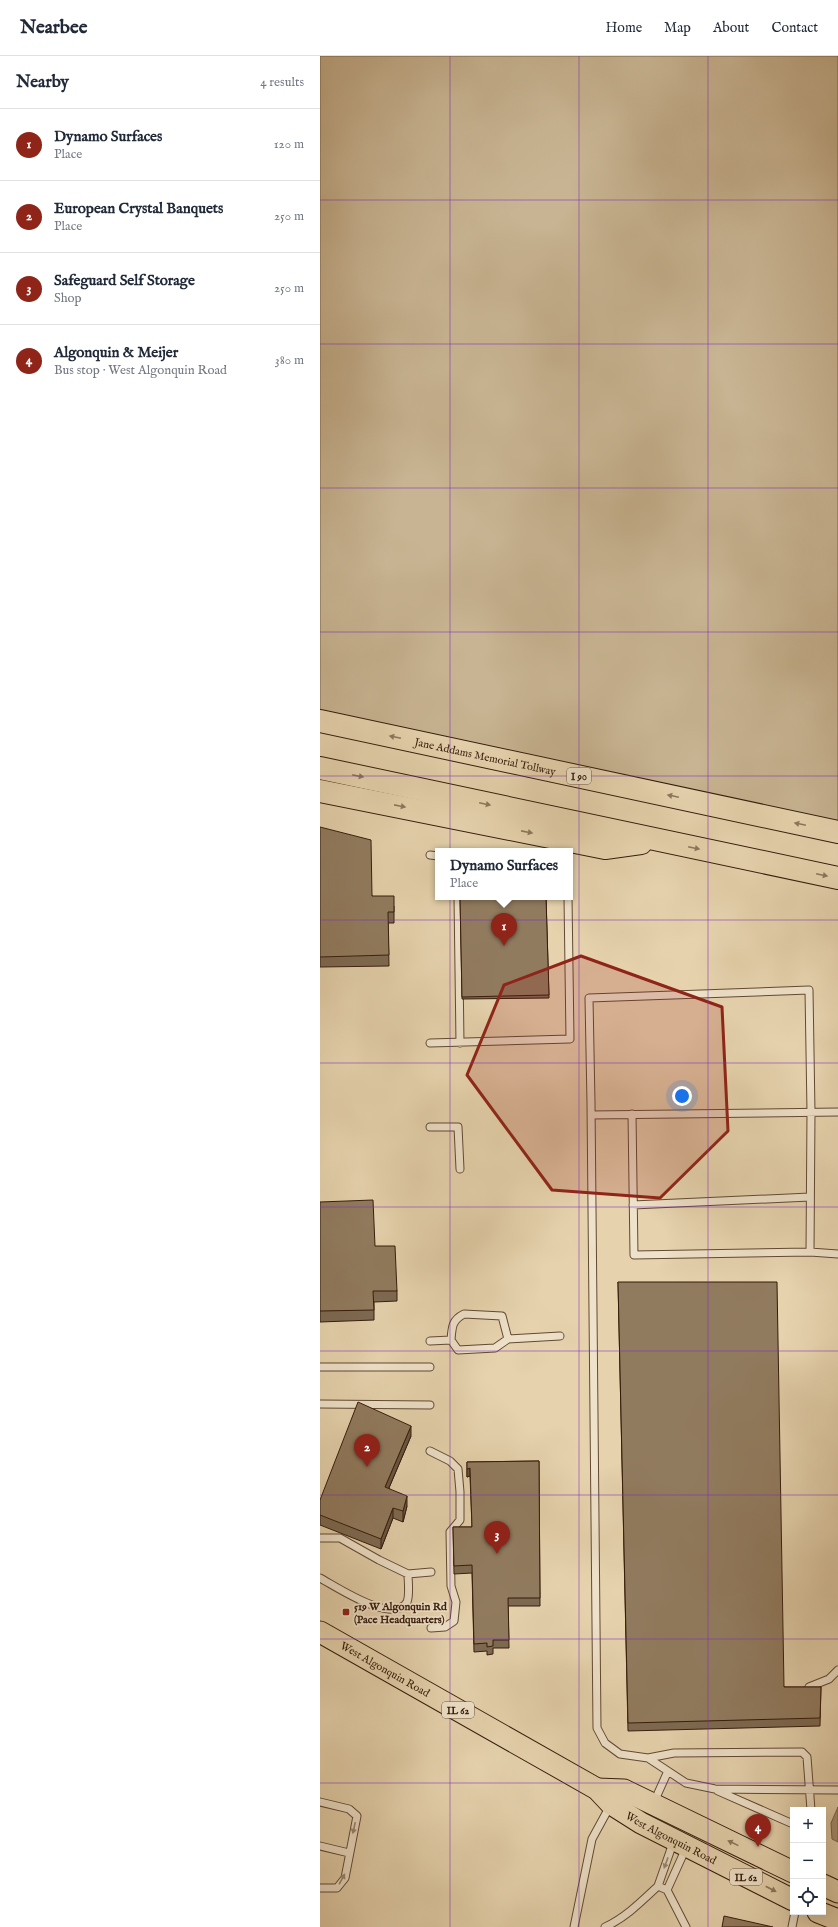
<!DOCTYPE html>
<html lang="en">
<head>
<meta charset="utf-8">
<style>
  body { margin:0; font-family:"IM FELL English",serif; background:#f6f6f7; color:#1f2937 }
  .controls { position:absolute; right:12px; bottom:12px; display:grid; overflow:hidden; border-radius:0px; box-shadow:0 4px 16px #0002 }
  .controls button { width:36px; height:36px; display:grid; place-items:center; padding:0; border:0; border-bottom:1px solid #e0e1e3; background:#fff; color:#1f2937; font:20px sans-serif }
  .you { position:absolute; left:362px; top:1040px; width:14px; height:14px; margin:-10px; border:3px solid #fff; border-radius:50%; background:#1a73e8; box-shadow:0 0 0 6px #1a73e833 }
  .badge { display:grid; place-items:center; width:26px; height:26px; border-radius:50%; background:#8f2418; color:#fff; font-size:13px; font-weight:700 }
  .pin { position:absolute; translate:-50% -33px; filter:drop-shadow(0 1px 2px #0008) }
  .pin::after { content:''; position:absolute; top:21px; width:14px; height:12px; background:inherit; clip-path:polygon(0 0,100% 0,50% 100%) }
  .popup { position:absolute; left:115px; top:792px; width:138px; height:52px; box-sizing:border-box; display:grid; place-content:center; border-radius:0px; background:#fff; filter:drop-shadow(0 1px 3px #0005); font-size:13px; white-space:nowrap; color:#747a83 }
  .popup b { font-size:15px; color:#1f2937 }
  .popup::after { content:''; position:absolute; left:50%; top:100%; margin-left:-8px; border:8px solid transparent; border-top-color:#fff }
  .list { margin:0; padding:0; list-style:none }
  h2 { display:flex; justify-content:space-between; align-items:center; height:52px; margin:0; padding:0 16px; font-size:17px }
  h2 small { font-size:13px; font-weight:400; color:#747a83 }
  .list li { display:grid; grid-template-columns:26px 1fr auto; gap:12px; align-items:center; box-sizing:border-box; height:72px; padding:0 16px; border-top:1px solid #e0e1e3 }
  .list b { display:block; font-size:15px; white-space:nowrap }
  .list p { margin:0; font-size:13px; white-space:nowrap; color:#747a83 }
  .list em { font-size:13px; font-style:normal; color:#747a83 }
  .icon { flex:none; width:22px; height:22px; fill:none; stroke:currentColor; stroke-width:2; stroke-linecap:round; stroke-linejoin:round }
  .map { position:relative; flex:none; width:518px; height:1871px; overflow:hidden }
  header { display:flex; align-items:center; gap:24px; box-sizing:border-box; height:56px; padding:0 20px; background:#fff; border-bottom:1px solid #e0e1e3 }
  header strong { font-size:19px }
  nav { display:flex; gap:22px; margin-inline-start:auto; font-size:14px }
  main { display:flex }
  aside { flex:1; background:#fff }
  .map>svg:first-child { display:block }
  .green { fill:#c8b492; stroke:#7e684e }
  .water { fill:#aa9476; stroke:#7b644b }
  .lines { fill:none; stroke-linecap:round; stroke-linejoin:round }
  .lane-casing { stroke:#614933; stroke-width:9 }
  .primary-casing { stroke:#351b0a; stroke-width:23 }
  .highway-casing { stroke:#351b0a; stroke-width:24 }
  .lane { stroke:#efe2ca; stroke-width:7 }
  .primary { stroke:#e6d3ae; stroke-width:21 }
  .highway { stroke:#e6d3ae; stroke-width:22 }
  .wall { fill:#7d6a52; stroke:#351b0a }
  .shaded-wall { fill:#665642; stroke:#351b0a }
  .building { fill:#917b5f; stroke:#351b0a }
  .oneway { fill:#8e775c }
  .oneway2 { fill:#9b8874 }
  .marked { fill:#8f2418; fill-opacity:0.2; stroke:#8f2418; stroke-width:3; stroke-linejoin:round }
  .grid { fill:none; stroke:#7b2cbf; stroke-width:1; stroke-opacity:0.55 }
  .poi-dot { fill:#8f2418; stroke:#efe2ca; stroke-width:1.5 }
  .labels { text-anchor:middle; stroke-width:3.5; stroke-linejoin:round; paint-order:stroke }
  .shield { fill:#efe2ca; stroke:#6d5744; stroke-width:1 }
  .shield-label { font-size:10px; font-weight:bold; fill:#351b0a }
  .street-label { font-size:11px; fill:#351b0a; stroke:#efe2ca }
  .poi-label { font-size:11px; font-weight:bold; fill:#351b0a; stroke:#efe2ca; text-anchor:start }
</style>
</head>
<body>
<header>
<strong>Nearbee</strong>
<nav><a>Home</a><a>Map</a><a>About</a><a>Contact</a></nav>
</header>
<main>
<aside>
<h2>Nearby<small>4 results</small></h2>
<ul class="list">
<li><span class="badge">1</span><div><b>Dynamo Surfaces</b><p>Place</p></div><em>120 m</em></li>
<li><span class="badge">2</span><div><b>European Crystal Banquets</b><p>Place</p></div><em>250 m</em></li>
<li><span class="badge">3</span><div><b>Safeguard Self Storage</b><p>Shop</p></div><em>250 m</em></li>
<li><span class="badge">4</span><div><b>Algonquin &amp; Meijer</b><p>Bus stop · West Algonquin Road</p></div><em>380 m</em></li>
</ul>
</aside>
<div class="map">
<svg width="518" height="1871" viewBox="0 0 518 1871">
  <rect width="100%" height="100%" fill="#e6d3ae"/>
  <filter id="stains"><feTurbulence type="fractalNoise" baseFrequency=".005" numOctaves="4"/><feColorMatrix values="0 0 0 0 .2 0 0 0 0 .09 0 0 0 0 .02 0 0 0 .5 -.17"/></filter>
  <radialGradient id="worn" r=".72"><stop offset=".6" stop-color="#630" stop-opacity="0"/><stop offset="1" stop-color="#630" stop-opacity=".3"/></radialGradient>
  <path class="green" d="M0,0H518V773L0,664Z"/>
  <path class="water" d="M518,1751V1786L512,1783L511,1767Z"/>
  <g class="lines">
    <g class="lane-casing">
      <path id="lane" d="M110,799L118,800
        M138,841L140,987
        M110,987L250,983L248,841
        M312,1058L314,1199L490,1196L518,1198
        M271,1059L518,1056
        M110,1071H138L140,1113
        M313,1149L490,1141
        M490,1196L491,1056L489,934L269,942L271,1047L277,1672L285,1687L300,1698L328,1702L366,1727L395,1733L518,1734
        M131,1284C132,1271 132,1264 144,1258L182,1260L188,1283
        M110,1285L131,1284L138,1294L175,1292L188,1283L240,1280
        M0,1311H110
        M0,1348L110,1349
        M110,1395L130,1405L138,1413L140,1436V1464L130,1476L131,1530L136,1546L134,1565L125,1571L111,1572
        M0,1482H20L59,1504L88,1518L111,1516
        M0,1522C17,1531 73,1569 87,1546C90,1539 88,1525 88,1518
        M489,1631L509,1623L518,1614
        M328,1702L354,1697L482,1696L487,1701L491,1754
        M398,1735L473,1768
        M0,1746L29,1753L37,1760L25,1822L17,1832H0
        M334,1746L348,1715
        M0,1790L29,1797
        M338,1830L353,1787
        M347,1834L366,1792
        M254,1871L272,1783L290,1750
        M285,1871C305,1862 322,1845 338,1830L347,1834L366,1871
        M472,1871L475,1856"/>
    </g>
    <g class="primary-casing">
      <g id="primary">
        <path id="s1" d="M0,1576L277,1733L291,1748L321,1767L473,1844"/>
        <path d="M277,1733L304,1734L473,1816"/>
        <path d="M503,1829L518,1836"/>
        <path d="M498,1856L518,1864"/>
      </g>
    </g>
    <g class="highway-casing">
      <g id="highway">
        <path id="s2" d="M0,665L518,776"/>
        <path d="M0,712L518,822"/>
        <path d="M0,735L285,792L321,787"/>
      </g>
    </g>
    <use href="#lane" class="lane"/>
    <use href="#primary" class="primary"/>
    <use href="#highway" class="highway"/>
  </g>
  <path class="wall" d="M0,771L52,840L74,850V867H68L69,910L0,911Z
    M140,841H226L229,942L142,943Z
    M0,1146L55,1190L77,1235V1245L54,1246V1264L0,1266Z
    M298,1226L464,1631H501L500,1670L308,1675Z
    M91,1380L69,1432L87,1450L83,1466L73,1462L61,1493L0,1469V1444Z
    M219,1405L220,1550H188L189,1592H173V1598L167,1599V1595L154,1596L152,1517L134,1518L133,1471H152L150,1420L147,1421V1406Z"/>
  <path class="shaded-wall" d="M91,1370V1380L65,1441V1431Z
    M150,1412V1420L147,1421V1413Z
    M87,1440V1450L83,1466V1455Z
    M73,1452V1462L61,1493V1483Z"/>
  <path class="building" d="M0,771L51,784L52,840H74V856H68L69,899L0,901Z
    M140,841H226L229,939L142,941Z
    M53,1144L55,1190H75L77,1235H53L54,1254L0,1255V1146Z
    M298,1226H457L464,1631H501L500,1662L308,1667Z
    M38,1346L91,1370L65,1431L87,1440L83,1455L73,1452L61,1483L0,1459V1444Z
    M219,1405L220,1542H188L189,1584H173V1590L167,1591V1587L154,1588L152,1509L134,1510L133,1471H152L150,1412L147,1413V1406Z
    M404,1860L453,1871H402Z"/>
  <defs><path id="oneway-solid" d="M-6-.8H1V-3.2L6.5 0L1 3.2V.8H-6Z"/></defs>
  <g class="oneway">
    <use href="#oneway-solid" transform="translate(75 681) rotate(-168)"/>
    <use href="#oneway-solid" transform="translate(38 720) rotate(12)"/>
    <use href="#oneway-solid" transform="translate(353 740) rotate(-168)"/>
    <use href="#oneway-solid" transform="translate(165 748) rotate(12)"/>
    <use href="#oneway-solid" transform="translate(80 750) rotate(11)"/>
    <use href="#oneway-solid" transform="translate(480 768) rotate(-168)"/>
    <use href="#oneway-solid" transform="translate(207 776) rotate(11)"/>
    <use href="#oneway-solid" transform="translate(374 792) rotate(12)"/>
    <use href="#oneway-solid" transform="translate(502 819) rotate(12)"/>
    <use href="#oneway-solid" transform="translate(413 1787) rotate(-154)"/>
    <use href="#oneway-solid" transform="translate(451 1833) rotate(27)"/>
  </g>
  <g class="oneway2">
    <use href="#oneway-solid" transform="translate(34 1772) rotate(102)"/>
    <use href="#oneway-solid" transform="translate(346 1807) rotate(110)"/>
    <use href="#oneway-solid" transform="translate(22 1823) rotate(-61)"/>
  </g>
  <path class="marked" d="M261,900L402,951L408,1075L340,1142L232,1134L147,1019L184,929Z"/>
  <path class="grid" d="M130,0V1871M259,0V1871M388,0V1871M0,144H518M0,288H518M0,432H518M0,576H518M0,720H518M0,864H518M0,1007H518M0,1151H518M0,1295H518M0,1439H518M0,1583H518M0,1727H518"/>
  <rect class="poi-dot" x="22" y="1552" width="8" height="8" rx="2"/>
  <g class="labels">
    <g class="shield">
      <rect x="247" y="712" width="24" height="16" rx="3"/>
      <rect x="122" y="1646" width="32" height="16" rx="3"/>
      <rect x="410" y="1813" width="32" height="16" rx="3"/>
    </g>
    <g class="shield-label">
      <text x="259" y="724">I 90</text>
      <text x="138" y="1658">IL 62</text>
      <text x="426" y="1825">IL 62</text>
    </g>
    <g class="street-label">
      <text dy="4" stroke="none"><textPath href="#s2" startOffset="169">Jane Addams Memorial Tollway</textPath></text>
      <text dy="4" stroke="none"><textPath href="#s1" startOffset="75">West Algonquin Road</textPath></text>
      <text dy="4" stroke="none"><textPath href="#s1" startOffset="408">West Algonquin Road</textPath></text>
    </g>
    <g class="poi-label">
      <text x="34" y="1554">519 W Algonquin Rd<tspan x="34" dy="13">(Pace Headquarters)</tspan></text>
    </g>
  </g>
  <rect width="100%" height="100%" filter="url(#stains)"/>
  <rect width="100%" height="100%" fill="url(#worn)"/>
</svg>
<div class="controls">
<button>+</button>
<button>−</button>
<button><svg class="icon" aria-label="locate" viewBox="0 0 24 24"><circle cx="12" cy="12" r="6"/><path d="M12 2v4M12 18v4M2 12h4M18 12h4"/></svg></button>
</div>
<div class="you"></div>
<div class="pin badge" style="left:184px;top:890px">1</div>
<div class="popup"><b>Dynamo Surfaces</b>Place</div>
<div class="pin badge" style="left:47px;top:1411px">2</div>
<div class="pin badge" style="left:177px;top:1498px">3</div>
<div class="pin badge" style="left:438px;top:1791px">4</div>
</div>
</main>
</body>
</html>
